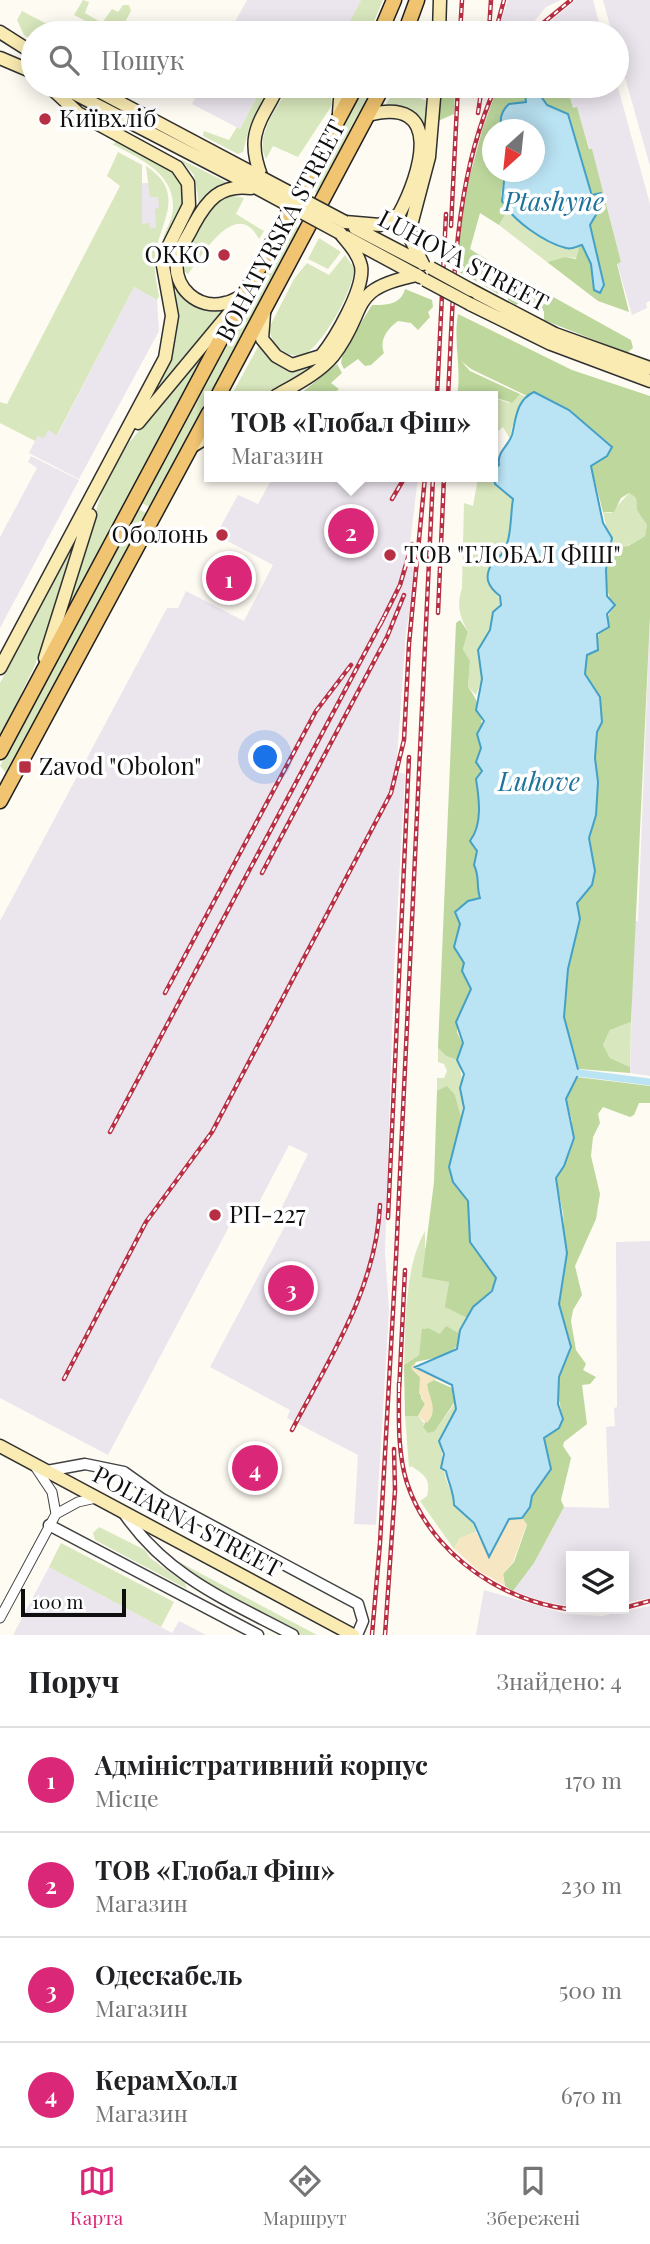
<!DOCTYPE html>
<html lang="uk">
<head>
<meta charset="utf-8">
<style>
  body { margin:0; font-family:"Playfair Display",serif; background:#f2f2f2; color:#202124 }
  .controls { position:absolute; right:21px; bottom:21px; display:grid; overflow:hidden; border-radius:0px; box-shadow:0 4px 18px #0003 }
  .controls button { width:63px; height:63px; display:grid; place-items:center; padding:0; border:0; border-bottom:2px solid #e0e0e0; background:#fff; color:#202124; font:35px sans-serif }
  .compass { position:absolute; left:482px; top:119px; width:63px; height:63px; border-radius:50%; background:#fff; box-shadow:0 4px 18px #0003; rotate:207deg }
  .scale { position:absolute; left:21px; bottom:18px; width:105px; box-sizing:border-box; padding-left:7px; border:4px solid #0f0f0f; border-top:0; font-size:19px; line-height:24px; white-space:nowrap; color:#0f0f0f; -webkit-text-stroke:5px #fff; paint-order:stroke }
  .you { position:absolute; left:266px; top:758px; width:24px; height:24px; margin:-18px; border:5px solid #fff; border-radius:50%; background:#1a73e8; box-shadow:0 0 0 10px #1a73e833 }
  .badge { display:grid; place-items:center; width:46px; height:46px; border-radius:50%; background:#db2777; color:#fff; font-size:23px; font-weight:700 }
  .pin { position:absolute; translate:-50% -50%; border:4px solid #fff; box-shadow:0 2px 7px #0006 }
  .popup { position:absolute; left:204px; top:391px; width:294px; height:91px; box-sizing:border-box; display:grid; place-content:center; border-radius:0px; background:#fff; filter:drop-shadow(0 2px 5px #0005); font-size:23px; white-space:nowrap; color:#757577 }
  .popup b { font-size:26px; color:#202124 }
  .popup::after { content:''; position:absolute; left:50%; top:100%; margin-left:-14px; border:14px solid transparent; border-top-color:#fff }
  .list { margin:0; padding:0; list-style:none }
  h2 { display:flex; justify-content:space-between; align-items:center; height:91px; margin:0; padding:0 28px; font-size:30px }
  h2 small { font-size:23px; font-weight:400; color:#757577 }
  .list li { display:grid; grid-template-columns:46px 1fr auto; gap:21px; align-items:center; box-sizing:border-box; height:105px; padding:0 28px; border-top:2px solid #e0e0e0 }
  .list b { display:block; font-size:26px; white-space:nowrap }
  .list p { margin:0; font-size:23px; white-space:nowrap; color:#757577 }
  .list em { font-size:23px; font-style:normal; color:#757577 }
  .icon { flex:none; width:38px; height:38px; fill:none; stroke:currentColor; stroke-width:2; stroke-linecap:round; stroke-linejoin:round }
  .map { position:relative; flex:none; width:650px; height:1635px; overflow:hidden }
  .search { position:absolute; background:#fff; box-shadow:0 4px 18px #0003; left:21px; right:21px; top:21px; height:77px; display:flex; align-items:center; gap:18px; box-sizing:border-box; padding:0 24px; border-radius:38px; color:#757577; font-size:26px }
  .sheet { height:511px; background:#fff }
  nav { display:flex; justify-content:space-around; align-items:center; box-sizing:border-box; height:98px; border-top:2px solid #e0e0e0; background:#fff; font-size:19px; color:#757577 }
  nav a { display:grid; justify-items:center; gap:4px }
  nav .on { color:#db2777 }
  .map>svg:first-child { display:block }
  .industrial { fill:#ebe5ed }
  .green { fill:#d8e7bd }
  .forest { fill:#bdd79d }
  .sand { fill:#f7e6c2 }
  .water { fill:#bae3f3; stroke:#45a0c6; stroke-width:2 }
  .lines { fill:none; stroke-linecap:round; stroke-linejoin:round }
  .stream { stroke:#45a0c6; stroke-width:2 }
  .canal { stroke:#bae3f3; stroke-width:7 }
  .minor-casing { stroke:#424242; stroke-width:11 }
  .tertiary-casing { stroke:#424242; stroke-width:13 }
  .secondary-casing { stroke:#313131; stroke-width:15 }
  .primary-casing { stroke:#202020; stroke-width:17 }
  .minor { stroke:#fff; stroke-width:9 }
  .tertiary { stroke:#fff; stroke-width:10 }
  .secondary { stroke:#faebb2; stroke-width:12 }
  .primary { stroke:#f0c470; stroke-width:14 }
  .rail-casing { stroke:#b82f44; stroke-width:4.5 }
  .rail { stroke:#fff; stroke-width:2; stroke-dasharray:5; stroke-linecap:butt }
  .secondary-bridge-casing { stroke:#313131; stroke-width:15; stroke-linecap:butt }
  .secondary-bridge { stroke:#faebb2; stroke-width:12 }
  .poi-dot { fill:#b82f44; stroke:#fff; stroke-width:2.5 }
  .labels { text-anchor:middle; stroke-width:7; stroke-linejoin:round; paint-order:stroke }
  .poi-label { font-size:24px; fill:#0f0f0f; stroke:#fff; text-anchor:start }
  .street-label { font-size:24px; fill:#0f0f0f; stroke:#fff }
  .water-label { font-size:26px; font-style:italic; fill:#1f729b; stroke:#fff }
</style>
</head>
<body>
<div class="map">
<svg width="650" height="1635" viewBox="0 0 650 1635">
  <rect width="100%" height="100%" fill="#fefbf3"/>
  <path class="industrial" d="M247,0H361L344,33H229Z
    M508,0H561L546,7L525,33H497Z
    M576,0H593L602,33H536Z
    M603,0H650V166L617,49V33H612Z
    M617,84L650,204V301L646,303L647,308L632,315L617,263L621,262L604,195L577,108H573L568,91L553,95L543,86Z
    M202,86H263L240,129L192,104Z
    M143,183H158L168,209L156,243L122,224L136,188Z
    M134,287L157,300L159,331L79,479L29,453L38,435L48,430L58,434Z
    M31,456L79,480L0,628V537L37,468L28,462Z
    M273,477H391L397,480L398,477H418L409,552L416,555L412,600L406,631L396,772L405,774L394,969L385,1252L389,1310L376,1525L354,1524L358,1455L287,1418L290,1410L210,1367L287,1222L277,1217L308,1154L289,1145L255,1210L241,1204L108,1455L0,1398V921L167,608H178L186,591L244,621L273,565L216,535L238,495L258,504Z
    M650,617V1076L630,1073L634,921H638Z
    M650,1241V1598L624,1603V1556H571V1606L545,1602L513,1591L534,1563L564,1507L609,1508L606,1427L615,1426L614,1408L617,1407L616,1242Z
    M49,1567L172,1633L179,1621L206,1635H13Z
    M484,1590L567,1614L602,1616L650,1606V1635H476Z"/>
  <path class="green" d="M83,0L89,2L85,13L102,23L112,9L118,12L123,5H129L131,11L119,33H109L74,15Z
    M361,0H383L369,33H344Z
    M22,11L49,25L45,33H33V41L24,35L17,20Z
    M263,86H271L249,128L243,152L238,154L203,136L204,131L229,140L237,127L240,129Z
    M291,86H329L332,105L298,157L273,146L266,159C254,137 278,104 291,86Z
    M363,86H376L321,195L309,189Z
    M397,86L398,89L427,101V135C421,114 405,104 384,107Z
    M117,139L166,164L180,177L186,198L163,245C161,237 170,225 172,215C180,175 139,158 110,143L114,144Z
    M118,152L142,165V224L149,223L150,229L156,227L155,209L159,208L158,197H150L146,166C183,190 165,215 157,246C152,263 156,280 159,296L157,300L134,287L57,435L48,430L44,438L38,436L35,441L0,423V402L7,404L120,186L107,176Z
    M180,159L226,182L212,189L199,204L194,175Z
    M230,195L244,198L236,214L264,231L259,239C236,196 202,256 188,274L185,272C182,248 207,204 230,195Z
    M505,207L543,237L569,249L580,245L578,258L565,257L547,262L499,225L506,213Z
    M290,224L300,228L151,508L142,503Z
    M319,238L341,252L328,269L308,259Z
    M345,255L354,268C354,290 322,347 302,356C284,356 272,346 269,328L294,279L307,263L329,275Z
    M176,290L201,309H223L155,396L171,357L177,333Z
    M217,335L55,638L103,489L128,444Z
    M259,345C269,366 291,372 313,368L265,396H231Z
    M520,394L526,397L512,427L510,439L503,427L493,435V397L509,403Z
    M478,478H492L495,484L513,499C509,518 512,537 503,554C500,561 492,561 488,570L501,603L493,612L490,630L478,650L482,679L476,695L468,687L470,661L463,649L468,632C460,616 456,607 462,588L464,503L473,506Z
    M629,493L636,498L637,509L647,525L645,536L627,546L611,548L603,512L611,513Z
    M138,509L149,514L7,774L0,766Z
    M77,539L35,665L0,737V683Z
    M631,1022L630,1067L610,1058L603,1045L610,1030Z
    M438,1048L446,1056L457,1060C463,1070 465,1105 461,1116L455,1095L437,1091V1078H444L447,1071L444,1064L438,1062Z
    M425,1231V1247L449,1282L446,1307L467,1318L459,1333L452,1329L440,1334L429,1328L423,1329L419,1355L404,1365C406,1323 404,1269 425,1231Z
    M455,1403L456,1409C442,1439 438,1447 446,1479C449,1489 454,1494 454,1505L474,1523L476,1532L460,1538L454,1549L420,1501L427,1496C431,1479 425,1475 411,1466L409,1468L405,1416H418L424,1423L423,1427L435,1431Z
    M99,1527L145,1550L150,1558L185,1583L187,1589L95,1540L93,1533Z
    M61,1543L174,1602L161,1627L49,1567Z
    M162,1553L317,1635H301L183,1572Z"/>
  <path class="forest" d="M440,86H455L454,114L438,121Z
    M498,86H524L528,99L522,105C506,103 497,112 502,129L492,130V172H505L501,196L506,213L499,225L480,213L470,249L489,261V264L485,268V276L478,282L459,272V238L468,183L483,127Z
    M568,90L573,108L577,107L589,149H592L621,262L617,264L629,312L598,301L547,262L565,257L576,259L580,245H582L591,264L594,290L599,293L601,275L590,225L597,213L568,114L550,107L542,99Z
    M501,268L631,340L633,348L627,353L544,320V311L532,302L523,299L516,305L508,300V288L503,287L498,294L485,286L487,279L494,280L501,277Z
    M405,289L432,300L433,307L428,312L430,317L418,330L411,323L398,321C387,329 379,340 384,353L371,365L365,366L358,359L344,369L341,363L343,352L372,305C386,305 401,305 405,289Z
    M458,314L572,370L650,396V617L631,1022L610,1030L603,1045L610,1058L630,1067V1073L579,1069L564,1017L568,969L580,919L577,903L592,885L589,838L596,815L598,782L595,758L597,732L602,722L600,703L585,674L587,655L598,650C597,624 604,625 615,605C606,596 603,575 609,564L607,554L611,548L628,546L645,536L647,525L637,510L636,498L629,493L621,498L614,512H603L591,466L610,444L569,410L534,392L527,396L471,369L461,361L470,371L520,394L512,403L491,396H457C462,369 453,343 458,314Z
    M337,364L342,373L331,383L339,389L331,396H289L300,394Z
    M460,620L468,632L463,649L470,661L468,687C490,715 478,738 482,771L476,779C480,794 481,814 476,831C474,839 472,839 473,847L477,851L474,865C480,876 477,886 480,898L457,909L460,924L456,952L464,963L463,974L471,989L458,1020L457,1032L463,1045L457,1060L446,1056L438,1048L456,623Z
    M577,1077L650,1086V1103H639L634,1115L630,1117L603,1107L598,1114L600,1123L593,1137L591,1156L600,1194L596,1219L575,1266L582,1295L573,1310L571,1321L576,1350L586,1364L583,1370L596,1377L590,1384L582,1385L587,1424L564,1442L563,1446L571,1458L561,1500L564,1507L534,1563L513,1591L505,1586L503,1574L514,1562L527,1525L522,1518L530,1507L532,1496L551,1470L544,1438L563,1419L557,1391L562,1367L569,1353V1341L559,1304L566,1264L563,1213L556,1178L570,1152L572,1121L566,1099Z
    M447,1086L455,1095L462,1120L449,1167L453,1182L468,1201L470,1242L496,1278C494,1295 475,1302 467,1318L445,1307L449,1282L422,1277L434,1182L437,1091Z
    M446,1326L459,1333V1345L444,1356L416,1362L412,1369L420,1377L421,1398L425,1404L418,1416H405L404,1365L419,1355L422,1329L429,1328L440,1334Z
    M432,1379L452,1388L456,1400L435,1431L428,1433L423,1427C431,1411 429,1403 427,1384Z"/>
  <path class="sand" d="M416,1362L415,1367L452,1386L436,1379L427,1384C429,1398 439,1410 427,1423L418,1416L425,1404L419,1393L420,1377L411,1367Z
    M520,1517L527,1524L513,1562L503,1574L505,1586L479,1571L454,1549L460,1538L476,1532L489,1557L509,1519Z"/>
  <path class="water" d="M524,86H534L547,105L568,114L597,213L590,225L604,285L600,293L594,290L591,264L582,245C577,246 572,250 566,248C545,243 512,220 502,201L505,172H534V130L502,129C499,119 501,111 509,104L526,102Z
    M534,392L569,410L612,447L607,456L591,466L603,523L612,538L606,570L607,596L615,605L607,614L609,627L597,634L598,650L587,655L585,674L600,697L602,722L597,732L595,758L598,782L596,815L589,838L595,871L592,885L577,903L580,919L568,969L564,1017L579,1073L566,1099L574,1138L564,1166L556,1178L567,1253L559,1304L571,1347L559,1377L558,1404L563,1419L559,1428L544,1438L551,1469L532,1496L530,1507L522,1518L509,1519L489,1557L474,1523L454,1505C454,1492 448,1482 446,1471L441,1468L444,1454L439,1441L456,1409L452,1385L415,1367L457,1349L460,1330L473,1307L492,1291L496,1278L470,1242L468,1201L453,1182L449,1167L464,1108L460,1088L464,1074L457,1060L463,1043L456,1022L471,989L462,971L464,963L454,947L460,924L455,912L468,901L480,898C476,886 480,877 474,865L477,851L470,841C483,824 479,798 476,779L482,771L476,762L481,748L477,734L484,721L476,710L482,679L478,650L490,630L493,612L501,605L500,596C487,586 484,577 492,563C514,549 509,523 513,499L495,484L493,471L499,465C497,451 508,447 512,435C516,419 516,400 534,392Z"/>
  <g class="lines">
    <path class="stream" d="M592,195L601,193"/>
    <path class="canal" d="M579,1073L650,1082"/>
    <g class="minor-casing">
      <path id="minor" d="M56,1514L78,1502L96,1498
        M0,1618L56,1514L52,1492L36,1468"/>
    </g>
    <g class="tertiary-casing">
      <path id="tertiary" d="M47,1471L85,1464L124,1472L162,1499L358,1604L363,1621L357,1635
        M123,1512C167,1577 227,1600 293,1635
        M49,1525L258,1635"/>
    </g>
    <g class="secondary-casing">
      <path id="secondary" d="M0,32L33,53
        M439,33L440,0
        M0,58L33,72
        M60,86L257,188
        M89,86L262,178
        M339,113L341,86
        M262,178C245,136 259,123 279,86
        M345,222L380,225L399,214C421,174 445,95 368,115
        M355,228L422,263
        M346,237L420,277
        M423,264L411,240L410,229L429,157L435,86
        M471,290L555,334L650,368
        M245,294C239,297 232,302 225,303C198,310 173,288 177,260C179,248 188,237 193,226C207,200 220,184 251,188
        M470,304L551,344L650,381
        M264,313L262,339L276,356L292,365L321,356C335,339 365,288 361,266C358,253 348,243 340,233
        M276,396C295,385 319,373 333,356C370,308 345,290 417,275
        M138,423L231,311
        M191,447L209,436
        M45,658L90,515
        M0,668L165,358L172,316L163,266L168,247L189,205L188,183L177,167L78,113L49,86
        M0,1446L353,1635"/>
    </g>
    <g class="primary-casing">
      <path id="primary" d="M380,33L394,0
        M405,33L417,0
        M218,396L383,86
        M0,752L356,86
        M0,801L209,413"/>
    </g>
    <use href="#minor" class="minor"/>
    <use href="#tertiary" class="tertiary"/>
    <use href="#secondary" class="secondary"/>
    <use href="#primary" class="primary"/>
    <g class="rail-casing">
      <path id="rail" d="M489,30L491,0
        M460,33L462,0
        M495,33L504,0
        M531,33L571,0
        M478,113L482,86
        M451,226L458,86
        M437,396L446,214
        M448,396C454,292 452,183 496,86
        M392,499L405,477
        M438,613L444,477
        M380,625L400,585L412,544
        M262,873L387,637L404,595
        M165,993L316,711L351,665
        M110,1132L384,617
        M388,1218L409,757
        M64,1379L146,1222L212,1132L391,793L404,740L409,644L425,477
        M399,1383C399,1416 397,1451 407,1483C435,1568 534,1622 620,1609
        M399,1392L405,1270
        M292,1430C330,1357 376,1289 380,1205
        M624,1608L650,1601
        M372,1635L380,1543L396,1258L433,477
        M385,1635L395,1490L394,1449"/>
    </g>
    <use href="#rail" class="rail"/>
    <g class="secondary-bridge-casing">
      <path id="secondary-bridge" d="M262,178L345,222
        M257,188L340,233
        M431,268L471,290
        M425,280L470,304"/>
    </g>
    <use href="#secondary-bridge" class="secondary-bridge"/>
  </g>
  <g class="poi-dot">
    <circle cx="45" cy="119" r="7"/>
    <circle cx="224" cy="255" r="7"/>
    <circle cx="222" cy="535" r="7"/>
    <circle cx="390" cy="555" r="7"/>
    <rect x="18" y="760" width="14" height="14" rx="3.5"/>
    <circle cx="215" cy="1215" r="7"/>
  </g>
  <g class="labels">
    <g class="poi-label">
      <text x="59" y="127">Київхліб</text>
      <text x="210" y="263" text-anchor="end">OKKO</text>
      <text x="208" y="543" text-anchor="end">Оболонь</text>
      <text x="404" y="563">ТОВ "ГЛОБАЛ ФІШ"</text>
      <text x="39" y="775">Zavod "Obolon"</text>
      <text x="229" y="1223">РП-227</text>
    </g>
    <g class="street-label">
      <text transform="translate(281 231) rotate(-62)" y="8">BOHATYRSKA STREET</text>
      <text transform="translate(463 261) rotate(28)" y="8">LUHOVA STREET</text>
      <text transform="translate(187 1522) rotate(28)" y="8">POLIARNA STREET</text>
    </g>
    <g class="water-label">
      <text x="554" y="211">Ptashyne</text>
      <text x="539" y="791">Luhove</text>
    </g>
  </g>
</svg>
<div class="controls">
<button><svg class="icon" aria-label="layers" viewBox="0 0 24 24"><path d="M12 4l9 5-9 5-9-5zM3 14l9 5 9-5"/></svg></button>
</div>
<svg class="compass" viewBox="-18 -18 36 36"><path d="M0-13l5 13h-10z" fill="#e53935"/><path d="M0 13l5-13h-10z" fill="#757577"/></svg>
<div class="scale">100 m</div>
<div class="you"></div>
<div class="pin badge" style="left:229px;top:578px">1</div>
<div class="pin badge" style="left:351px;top:531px">2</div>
<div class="popup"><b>ТОВ «Глобал Фіш»</b>Магазин</div>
<div class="pin badge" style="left:291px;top:1288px">3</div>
<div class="pin badge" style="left:255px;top:1468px">4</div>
<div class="search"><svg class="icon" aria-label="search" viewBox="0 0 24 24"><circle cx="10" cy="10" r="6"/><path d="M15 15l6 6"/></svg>Пошук</div>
</div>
<section class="sheet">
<h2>Поруч<small>Знайдено: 4</small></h2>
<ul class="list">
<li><span class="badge">1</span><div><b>Адміністративний корпус</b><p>Місце</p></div><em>170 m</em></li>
<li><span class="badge">2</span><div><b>ТОВ «Глобал Фіш»</b><p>Магазин</p></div><em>230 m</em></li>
<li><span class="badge">3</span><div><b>Одескабель</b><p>Магазин</p></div><em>500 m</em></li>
<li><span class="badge">4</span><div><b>КерамХолл</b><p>Магазин</p></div><em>670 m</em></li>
</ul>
</section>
<nav>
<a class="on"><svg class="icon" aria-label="map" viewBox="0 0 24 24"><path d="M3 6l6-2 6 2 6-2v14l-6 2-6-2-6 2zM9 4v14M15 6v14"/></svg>Карта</a>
<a><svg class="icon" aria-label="directions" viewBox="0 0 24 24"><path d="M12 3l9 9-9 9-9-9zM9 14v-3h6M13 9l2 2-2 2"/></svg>Маршрут</a>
<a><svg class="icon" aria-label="saved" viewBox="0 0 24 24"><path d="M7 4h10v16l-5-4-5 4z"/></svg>Збережені</a>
</nav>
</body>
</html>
